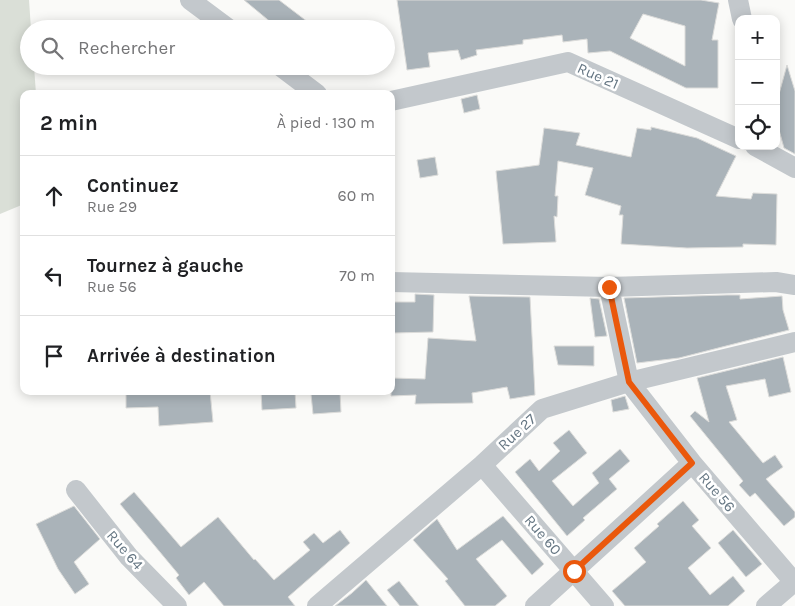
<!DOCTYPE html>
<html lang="fr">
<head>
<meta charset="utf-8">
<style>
  body { margin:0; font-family:Karla,sans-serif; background:#f6f6f6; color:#202124 }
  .controls { position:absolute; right:15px; top:15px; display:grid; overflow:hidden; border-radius:10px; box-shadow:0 2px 12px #0003 }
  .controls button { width:45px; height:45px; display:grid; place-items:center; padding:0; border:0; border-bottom:1px solid #e0e0e0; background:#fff; color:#202124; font:25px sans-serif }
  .stop { position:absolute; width:15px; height:15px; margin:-11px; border:4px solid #ea580c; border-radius:50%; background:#fff }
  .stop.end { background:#ea580c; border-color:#fff; box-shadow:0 1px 5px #0008 }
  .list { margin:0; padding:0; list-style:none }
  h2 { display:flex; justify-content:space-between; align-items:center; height:65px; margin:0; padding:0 20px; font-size:21px }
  h2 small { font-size:16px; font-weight:400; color:#757577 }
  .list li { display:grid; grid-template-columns:32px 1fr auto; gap:15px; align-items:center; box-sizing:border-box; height:80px; padding:0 20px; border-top:1px solid #e0e0e0 }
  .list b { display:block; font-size:19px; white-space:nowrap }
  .list p { margin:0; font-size:16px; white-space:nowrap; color:#757577 }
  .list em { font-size:16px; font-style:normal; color:#757577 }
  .icon { flex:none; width:28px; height:28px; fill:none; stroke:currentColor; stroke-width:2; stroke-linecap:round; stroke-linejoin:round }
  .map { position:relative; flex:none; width:795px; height:606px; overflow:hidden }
  .search { position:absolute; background:#fff; box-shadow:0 2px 12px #0003; left:20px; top:20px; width:375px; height:55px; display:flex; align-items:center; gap:12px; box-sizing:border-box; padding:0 18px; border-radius:28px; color:#757577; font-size:19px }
  .panel { position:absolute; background:#fff; box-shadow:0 2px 12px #0003; left:20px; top:90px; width:375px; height:305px; border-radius:10px }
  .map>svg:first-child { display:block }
  .green { fill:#dadfd7 }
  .building { fill:#aab3b9; stroke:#dcdcda; fill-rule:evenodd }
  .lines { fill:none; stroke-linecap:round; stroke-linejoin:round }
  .minor { stroke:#c3c8cc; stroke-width:20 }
  .route { stroke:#ea580c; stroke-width:6 }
  .labels { text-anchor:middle; stroke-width:5; stroke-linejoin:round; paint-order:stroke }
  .street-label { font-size:15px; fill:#657683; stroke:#fff }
</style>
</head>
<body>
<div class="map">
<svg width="795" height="606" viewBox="0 0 795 606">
  <rect width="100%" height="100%" fill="#fafaf8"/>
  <path class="green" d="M0,0H29L31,29H29V66H34L36,94H24V204L0,214Z"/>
  <path class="building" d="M244,0H279L317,29H279Z
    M397,0H701L719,3L712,40H718V88H686L610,51L588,53L587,39L563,42L562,35L523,40V44L476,50L477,55L461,60L458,50L428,53L430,67L407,70ZM643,14L685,26V66L630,38Z
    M787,65L795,91V154L784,148L776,119V105Z
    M477,95L480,109L464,113L461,99Z
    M651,127L697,138L736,156L716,196L751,199L753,193L777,194L776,245L743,244V247L687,248L621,244L623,215H619L621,206L585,195L593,168L558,161L555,196H558L557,217L554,216L556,242L503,244L496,171L539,165L544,128L580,133L576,145L631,157L637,128L651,130Z
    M435,157L438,175L420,178L417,160Z
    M415,294L434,295L433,332L393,333L392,302H415Z
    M727,295H740V299L782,296L783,310L789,330L679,358L637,363L624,298Z
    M469,296L530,297L535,395L510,399L507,387L472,393L473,403L415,404L416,395L391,396V378L425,379L428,338L476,341Z
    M590,298L599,299L607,336L595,337Z
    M554,346H594V366L558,365Z
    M783,357L791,392L769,397L765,379L726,386L737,420L729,422L763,463L775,455L783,467L766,479L795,512V517L784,526L755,493L750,497L739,485L743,481L690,416L695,411L709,422L697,378Z
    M126,391H210L213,422L159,426L158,407L126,408Z
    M261,391H295L296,408L262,410Z
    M340,392L341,412L313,414L311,394Z
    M625,396L629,409L613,412L611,400Z
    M569,430L587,453L552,481L573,506L599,483L592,473L620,449L630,461L609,479L617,489L583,518L585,520L567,536L515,472L530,459L539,471L560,451L553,443Z
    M134,492L181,547L218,517L254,560L255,559L274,580L310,550L303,542L314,533L323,543L340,530L350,543L288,597L295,606H224L204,582L189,595L176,578L179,575L120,504Z
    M683,501L699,520L692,526L711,548L688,568L710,595L733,576L745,591L728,606H625L612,591L646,562L634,548L659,526L657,524Z
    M74,506L100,539L74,562L89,584L75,594L58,569L36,524Z
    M503,516L544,564L532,575L502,540L476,559L507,596L495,606H465L445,581L448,579L413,540L437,519L457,550Z
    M733,530L762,564L746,577L718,543Z
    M366,580L387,606H335L352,593Z
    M399,581L419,606H400L387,590Z"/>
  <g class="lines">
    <path class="minor" d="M190,0L229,29
      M738,0L742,19
      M280,66L317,94
      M391,101L568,62L739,139
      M755,146L795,168
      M391,282L609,287L776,282L795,285
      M609,287L629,382L692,463L794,582
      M482,465L604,606
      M76,490L129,557L177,606
      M317,606L482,465L542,409L629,382L795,342
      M535,606L692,463
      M766,606L795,581"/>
  </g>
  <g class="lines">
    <path class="route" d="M574,571L692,463L629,382L609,287"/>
  </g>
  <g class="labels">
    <g class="street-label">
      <text transform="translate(598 76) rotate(24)" y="5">Rue 21</text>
      <text transform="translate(517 432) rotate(-43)" y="5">Rue 27</text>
      <text transform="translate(717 492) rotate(49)" y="5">Rue 56</text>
      <text transform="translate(543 535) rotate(49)" y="5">Rue 60</text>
      <text transform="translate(125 550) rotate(49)" y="5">Rue 64</text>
    </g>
  </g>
</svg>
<div class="controls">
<button>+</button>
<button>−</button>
<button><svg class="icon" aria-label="locate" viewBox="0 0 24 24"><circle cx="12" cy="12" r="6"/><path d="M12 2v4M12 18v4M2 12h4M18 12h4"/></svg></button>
</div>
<div class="stop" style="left:574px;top:571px"></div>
<div class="stop end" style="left:609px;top:287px"></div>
<div class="search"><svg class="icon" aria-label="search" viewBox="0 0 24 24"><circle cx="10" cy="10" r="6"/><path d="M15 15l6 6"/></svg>Rechercher</div>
<section class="panel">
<h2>2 min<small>À pied · 130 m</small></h2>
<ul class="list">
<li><svg class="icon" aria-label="ahead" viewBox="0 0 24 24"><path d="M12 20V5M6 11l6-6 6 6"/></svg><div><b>Continuez</b><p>Rue 29</p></div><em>60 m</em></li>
<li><svg class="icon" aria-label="left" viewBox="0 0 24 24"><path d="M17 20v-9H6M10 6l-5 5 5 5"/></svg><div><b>Tournez à gauche</b><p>Rue 56</p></div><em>70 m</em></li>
<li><svg class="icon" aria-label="arrive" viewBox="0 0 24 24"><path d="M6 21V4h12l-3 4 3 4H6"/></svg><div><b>Arrivée à destination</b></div></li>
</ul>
</section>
</div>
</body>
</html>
